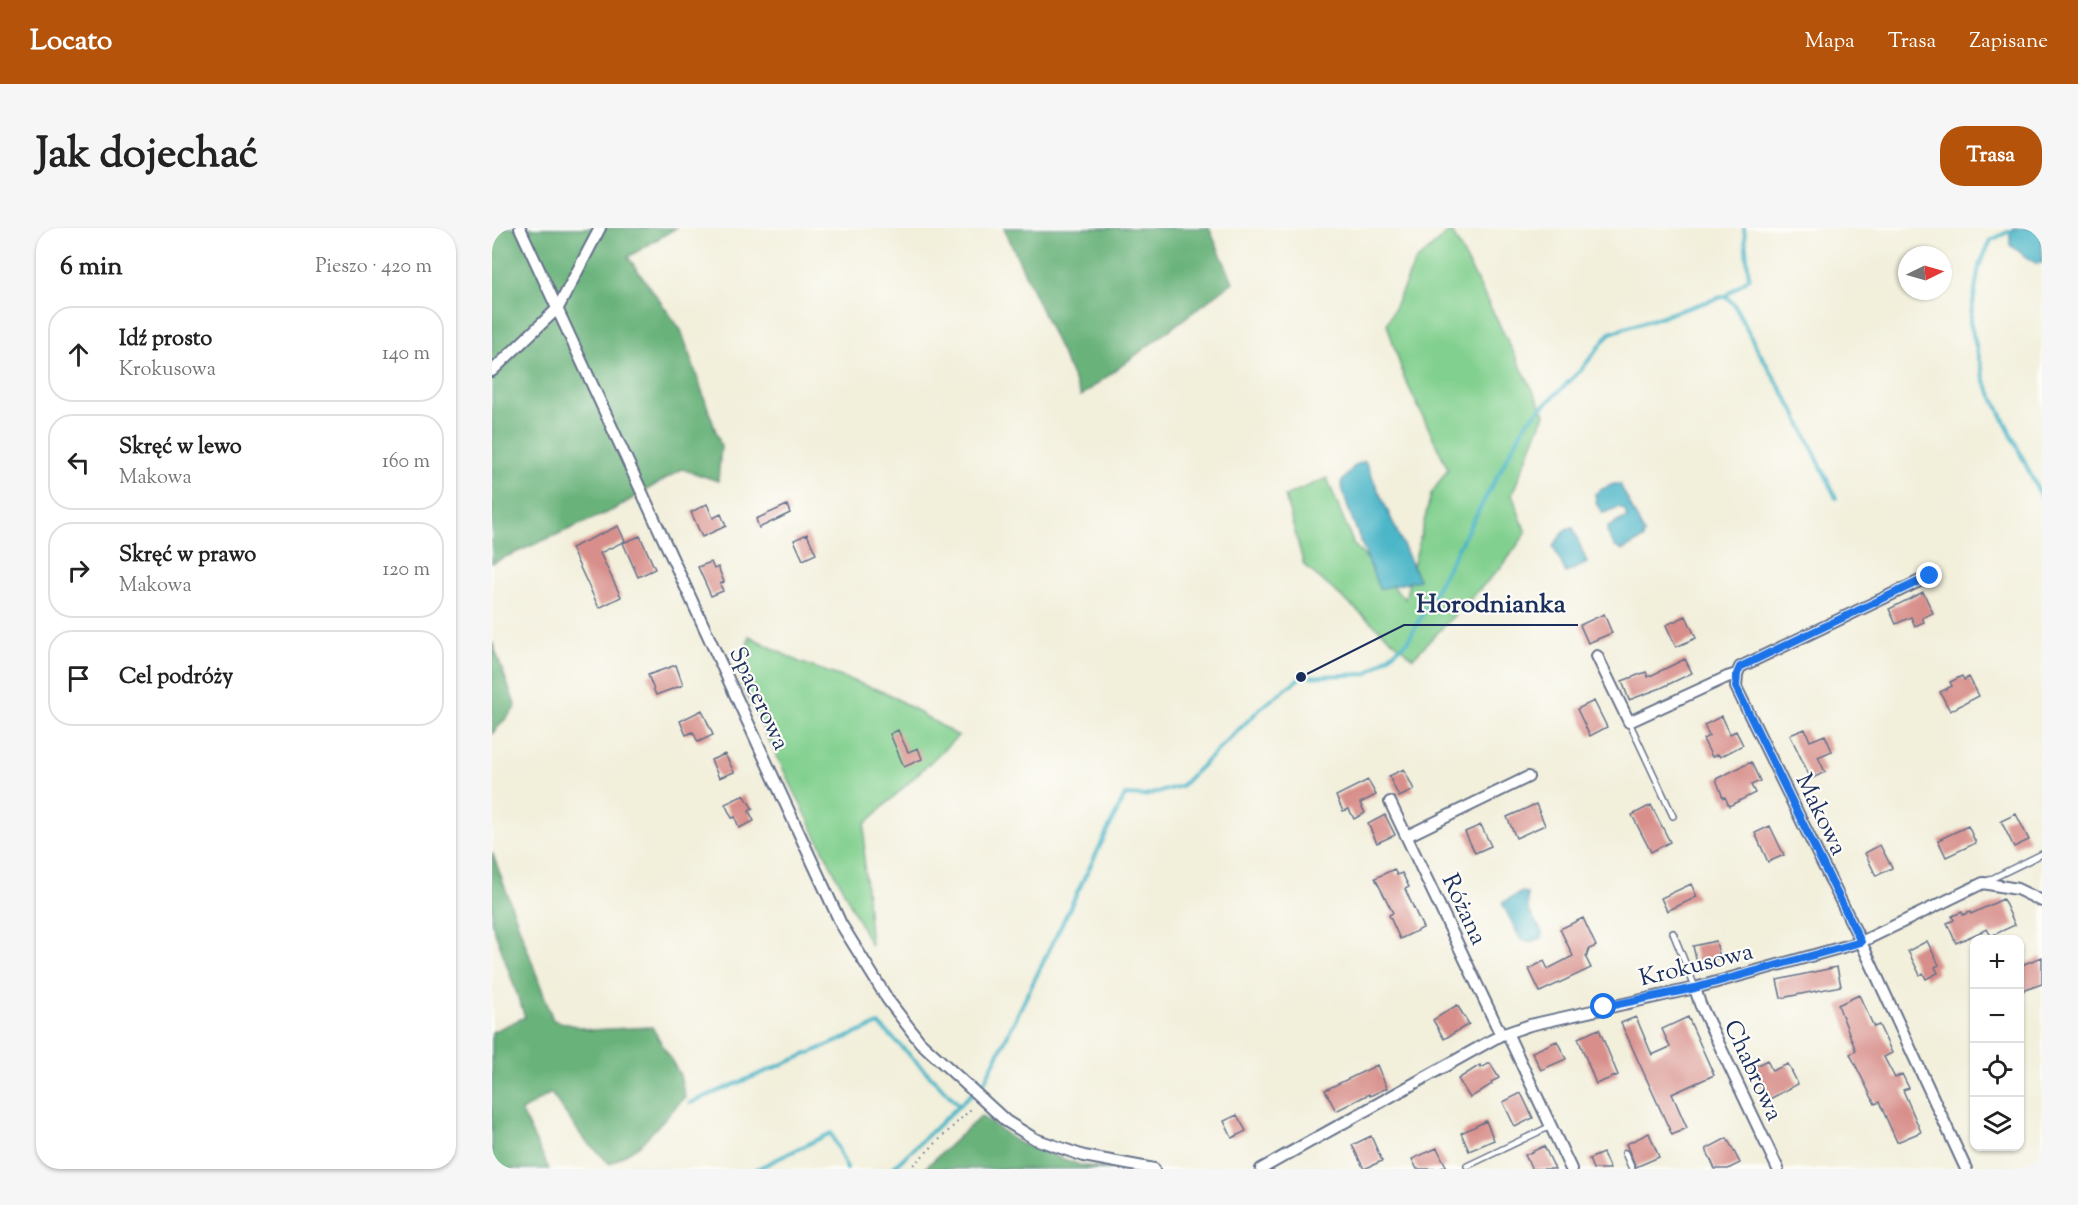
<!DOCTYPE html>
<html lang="pl">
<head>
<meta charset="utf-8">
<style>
  body { margin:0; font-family:"Sorts Mill Goudy",serif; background:#f6f6f6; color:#222 }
  .controls { position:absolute; right:18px; bottom:18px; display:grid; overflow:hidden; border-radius:12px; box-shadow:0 2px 4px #0004 }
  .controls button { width:54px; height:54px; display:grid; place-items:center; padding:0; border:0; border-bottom:2px solid #e0e0e0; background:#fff; color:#222; font:30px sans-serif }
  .compass { position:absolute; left:1406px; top:18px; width:54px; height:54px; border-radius:50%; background:#fff; box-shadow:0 2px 4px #0004; rotate:85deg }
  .stop { position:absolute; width:18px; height:18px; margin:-14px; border:4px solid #1a73e8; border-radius:50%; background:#fff }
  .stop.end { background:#1a73e8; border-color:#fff; box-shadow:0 2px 6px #0008 }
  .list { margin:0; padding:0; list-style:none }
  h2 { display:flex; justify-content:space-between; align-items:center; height:78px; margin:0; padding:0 24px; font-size:26px }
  h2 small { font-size:20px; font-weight:400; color:#767676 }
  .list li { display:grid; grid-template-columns:39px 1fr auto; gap:18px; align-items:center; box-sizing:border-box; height:96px; margin:0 12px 12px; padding:0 12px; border:2px solid #e0e0e0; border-radius:24px }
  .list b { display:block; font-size:22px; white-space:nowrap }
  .list p { margin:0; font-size:20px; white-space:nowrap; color:#767676 }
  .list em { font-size:20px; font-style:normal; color:#767676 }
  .icon { flex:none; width:33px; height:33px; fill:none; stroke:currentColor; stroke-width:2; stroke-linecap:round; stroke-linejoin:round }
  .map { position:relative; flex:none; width:1550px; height:941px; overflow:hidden; border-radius:24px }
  header { display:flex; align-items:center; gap:36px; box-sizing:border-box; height:84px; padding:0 30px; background:#b45309; color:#fff }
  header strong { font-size:28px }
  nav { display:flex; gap:33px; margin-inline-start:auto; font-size:21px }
  .intro { display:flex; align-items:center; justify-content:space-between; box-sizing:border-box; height:144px; padding:0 36px }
  h1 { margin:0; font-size:42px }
  .button { padding:15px 27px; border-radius:24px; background:#b45309; color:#fff; font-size:21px; font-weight:700 }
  main { display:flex; gap:36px; padding:0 36px }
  aside { flex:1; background:#fff; border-radius:24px; box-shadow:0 2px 4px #0004 }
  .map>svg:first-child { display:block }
  .green { fill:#82d08f; stroke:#4e8076; stroke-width:1.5 }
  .forest { fill:#69b27a; stroke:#42706c; stroke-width:1.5 }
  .water { fill:#4bb6c8; stroke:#337293; stroke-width:1.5 }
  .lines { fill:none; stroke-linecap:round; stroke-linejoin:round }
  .stream { stroke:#4bb6c8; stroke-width:4 }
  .building { fill:#d88f8b }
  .lane-casing { stroke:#66728a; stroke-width:8 }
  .street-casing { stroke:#66728a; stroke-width:14 }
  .path { stroke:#66728a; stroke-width:2; stroke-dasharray:1.5 4.5; stroke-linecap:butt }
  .lane { stroke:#fff; stroke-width:5 }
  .street { stroke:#fff; stroke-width:10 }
  .route { stroke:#1a73e8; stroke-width:8 }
  .labels { text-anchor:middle; stroke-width:4.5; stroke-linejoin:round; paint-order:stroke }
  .street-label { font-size:24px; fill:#1b2f5e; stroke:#fdfcf7 }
  .leader { fill:none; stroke:#1b2f5e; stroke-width:2 }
  .callout-dot { fill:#1b2f5e; stroke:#fdfcf7; stroke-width:2 }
  .callout-label { font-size:26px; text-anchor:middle; font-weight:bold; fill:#1b2f5e; stroke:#fdfcf7; stroke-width:4.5; stroke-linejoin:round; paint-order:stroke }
</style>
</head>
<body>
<header>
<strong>Locato</strong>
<nav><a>Mapa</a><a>Trasa</a><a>Zapisane</a></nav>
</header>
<div class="intro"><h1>Jak dojechać</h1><a class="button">Trasa</a></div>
<main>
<aside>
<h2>6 min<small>Pieszo · 420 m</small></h2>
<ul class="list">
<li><svg class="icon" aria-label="ahead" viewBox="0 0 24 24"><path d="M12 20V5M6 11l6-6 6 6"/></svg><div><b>Idź prosto</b><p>Krokusowa</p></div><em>140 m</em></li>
<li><svg class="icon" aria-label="left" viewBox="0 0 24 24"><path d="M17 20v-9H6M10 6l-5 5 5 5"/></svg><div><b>Skręć w lewo</b><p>Makowa</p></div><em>160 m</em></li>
<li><svg class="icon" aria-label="right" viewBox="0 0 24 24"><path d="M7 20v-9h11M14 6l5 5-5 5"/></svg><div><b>Skręć w prawo</b><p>Makowa</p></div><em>120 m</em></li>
<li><svg class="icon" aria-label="arrive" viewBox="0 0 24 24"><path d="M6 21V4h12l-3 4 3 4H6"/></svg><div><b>Cel podróży</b></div></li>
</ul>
</aside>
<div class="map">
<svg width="1550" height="941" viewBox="0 0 1550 941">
  <rect width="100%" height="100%" fill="#fdfcf7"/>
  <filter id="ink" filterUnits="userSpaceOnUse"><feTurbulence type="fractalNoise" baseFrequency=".0167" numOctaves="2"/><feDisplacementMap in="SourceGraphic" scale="12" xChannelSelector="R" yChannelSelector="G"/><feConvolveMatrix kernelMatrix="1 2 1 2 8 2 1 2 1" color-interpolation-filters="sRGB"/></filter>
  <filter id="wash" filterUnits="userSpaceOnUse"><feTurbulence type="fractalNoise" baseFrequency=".008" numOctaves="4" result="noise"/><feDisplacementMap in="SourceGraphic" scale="24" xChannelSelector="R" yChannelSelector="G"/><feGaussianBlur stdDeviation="1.35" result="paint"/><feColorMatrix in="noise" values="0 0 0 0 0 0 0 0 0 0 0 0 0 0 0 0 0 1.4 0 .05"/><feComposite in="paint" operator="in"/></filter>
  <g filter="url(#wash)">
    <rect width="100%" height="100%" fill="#f2efdb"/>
    <path class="green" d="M959,2L1053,186L1020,266L1034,305L1012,336L921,430L812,337L793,268L835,250L862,317L913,371L939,266L956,241L912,149L895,96L923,34Z
      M257,408L307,434L395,465L466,508L373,596L372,636L379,718L249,456Z"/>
    <path class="forest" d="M0,0H184L136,29L189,102L229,218L226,253L190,241L121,282L0,335Z
      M512,0H717L741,54L589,168Z
      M0,414L24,479L0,506Z
      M0,624L61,792L98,802L160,799L188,847L193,869L148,917L118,936L91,910L59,865L29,883L57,941H0V804L33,789L0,695Z
      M489,888L527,915L588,937L618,941H432Z"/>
    <path class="water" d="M1523,0H1550V35L1545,36L1518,17V3Z
      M873,233L927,352L887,361L855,277L849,255L863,237Z
      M1122,256H1128L1152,305L1151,311L1131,322L1123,319L1115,304L1116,299L1135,289L1133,282L1127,279L1111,285L1105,277L1103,266L1108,262Z
      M1081,299L1095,335L1074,345L1061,318L1074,301Z
      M1030,664L1035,665L1036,682L1050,704V710L1037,714L1029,712L1010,675Z"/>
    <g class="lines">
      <path class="stream" d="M1518,3L1499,12L1487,38L1478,94L1493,153L1550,270
        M1233,68L1242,76L1263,117L1304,186L1344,270
        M198,875L387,796L468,878
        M265,941L339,905L355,941
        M400,941L493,853L633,567L652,568L689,558L770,479L809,449L875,446L916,413L1034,195L1089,142L1118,105L1233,68L1257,50L1252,0"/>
    </g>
    <g id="blocks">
      <path class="building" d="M215,276L221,290L229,286L234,298L210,309L199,284Z
        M295,277L298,285L267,300L264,291Z
        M126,298L133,313L108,325L129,369L107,380L79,320Z
        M315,306L324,326L311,332L302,312Z
        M148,308L163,341L146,349L131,315Z
        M219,334L222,341L226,339L232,354L228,356L231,363L219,368L206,339Z
        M1431,364L1441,385L1430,390L1432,394L1423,398L1419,389L1404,396L1397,381Z
        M1112,386L1120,405L1096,415L1088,397Z
        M1194,388L1204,410L1184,419L1174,397Z
        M1193,431L1200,445L1169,460L1137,472L1130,453L1154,444L1156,449Z
        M184,437L191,457L164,467L156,447Z
        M1470,448L1472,452L1477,449L1487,468L1458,483L1448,464L1460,458L1458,454Z
        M1102,473L1115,499L1098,508L1085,481Z
        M210,482L221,507L206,514L201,504L194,507L188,493Z
        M1230,488L1238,506L1244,503L1251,517L1228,529L1226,526L1220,529L1211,511L1217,508L1212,497Z
        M1313,501L1318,513L1333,507L1340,523L1326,529L1333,544L1319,551L1298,507Z
        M406,502L416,524L426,520L430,531L412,539L398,506Z
        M233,526L242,544L227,550L219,532Z
        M1259,534L1268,553L1259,557L1263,565L1237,578L1233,569L1231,570L1224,551Z
        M912,541L922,562L907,569L897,548Z
        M876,552L884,567L868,575L873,585L862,591L857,581L851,583L844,568Z
        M252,567L261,581L257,583L262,593L247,600L243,589L240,590L233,576Z
        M1044,576L1053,597L1024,610L1015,589Z
        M1159,577L1178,614L1159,624L1140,587Z
        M1524,586L1537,612L1522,619L1509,593Z
        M893,587L903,607L885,615L876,596Z
        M989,597L999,618L983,625L973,604Z
        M1278,598L1292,627L1276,634L1263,605Z
        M1476,598L1484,615L1454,629L1446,612Z
        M1388,617L1400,640L1384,648L1373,625Z
        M902,641L905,647L910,645L917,659L913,661L931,700L908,711L897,687L901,685L883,650Z
        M1199,656L1205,669L1175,683L1169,670Z
        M1511,671L1523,697L1499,708L1495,701L1464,715L1455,695L1462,692L1460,688L1470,684L1471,687L1478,684L1479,686Z
        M1091,690L1104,718L1097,721L1094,730L1099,740L1048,764L1037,741L1052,733L1056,741L1081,728L1068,701Z
        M1224,713L1228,730L1205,735L1201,718Z
        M1435,713L1447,737L1443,739L1446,745L1434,751L1431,745L1428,747L1416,723Z
        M1550,729V756L1527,764V738Z
        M1345,739L1349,758L1289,770L1285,752Z
        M1367,767L1382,799L1387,797L1400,825L1392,829L1403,850L1410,846L1417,860L1411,862L1429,904L1405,914L1387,874L1383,876L1358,826L1364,823L1346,777Z
        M965,777L977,796L952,811L941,792Z
        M1144,789L1160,827L1178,819L1170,801L1196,789L1222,847L1180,866L1195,900L1180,907L1129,795Z
        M1107,801L1126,847L1104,856L1086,810Z
        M1065,813L1074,831L1049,842L1040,824Z
        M1275,832L1280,843L1296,836L1306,856L1276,872L1260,840Z
        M998,835L1007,850L999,854L1000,856L978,870L966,851L988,837L989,840Z
        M885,837L895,860L878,868L877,866L844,883L833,862Z
        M1029,865L1041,890L1023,899L1011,874Z
        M745,887L754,903L740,910L732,893Z
        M994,893L1002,912L977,923L969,905Z
        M1157,905L1167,929L1144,939L1134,916Z
        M879,908L890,933L872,941L860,917Z
        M1235,910L1248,935L1236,941H1223L1214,921Z
        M1052,918L1063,941H1040L1033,927Z
        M945,920L954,938L947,941H925L920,931Z
        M1111,925L1118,941H1101L1097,931Z"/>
    </g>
  </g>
  <g filter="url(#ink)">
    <use href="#blocks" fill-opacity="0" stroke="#66728a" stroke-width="1.5"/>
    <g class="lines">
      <g class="lane-casing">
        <path id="lane" d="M1137,494L1181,588
          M1495,653L1550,626
          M1181,705L1203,759
          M1133,925L1140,941
          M975,938L1059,898"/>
      </g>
      <g class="street-casing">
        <path id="street" d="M28,0L349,696L396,772L428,814L514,893L543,911L592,928L662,941
          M0,143L66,80L108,0
          M1438,348L1248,439L1245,446L1244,459L1369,714L1474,941
          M1105,428L1137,494L1235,449L1245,446
          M898,574L1009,807
          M915,608L1036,549
          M1203,760L1208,776L1286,941
          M1015,805L1079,941
          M769,941L1009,807L1038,797L1203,760L1369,714L1491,655L1525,661L1550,673"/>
      </g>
      <path class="path" d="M417,941L481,879"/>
      <use href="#lane" class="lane"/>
      <use href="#street" class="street"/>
    </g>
  </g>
  <g class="lines" filter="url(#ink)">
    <path class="route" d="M1112,779L1203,760L1369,714L1244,459L1245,446L1248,439L1438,348"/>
  </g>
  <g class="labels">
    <g class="street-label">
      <text transform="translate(268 470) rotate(65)" y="8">Spacerowa</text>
      <text transform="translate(1330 586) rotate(64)" y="8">Makowa</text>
      <text transform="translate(973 681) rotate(65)" y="8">Różana</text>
      <text transform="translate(1204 736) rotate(-14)" y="8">Krokusowa</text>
      <text transform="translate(1262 842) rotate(65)" y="8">Chabrowa</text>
    </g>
  </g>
  <path class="leader" d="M809 449L912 397H1086"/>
  <circle class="callout-dot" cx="809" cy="449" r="6"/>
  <g class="callout-label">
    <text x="999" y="384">Horodnianka</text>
  </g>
</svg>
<div class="controls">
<button>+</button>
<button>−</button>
<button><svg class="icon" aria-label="locate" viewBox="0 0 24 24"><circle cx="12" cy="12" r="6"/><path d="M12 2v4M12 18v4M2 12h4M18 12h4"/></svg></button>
<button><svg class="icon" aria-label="layers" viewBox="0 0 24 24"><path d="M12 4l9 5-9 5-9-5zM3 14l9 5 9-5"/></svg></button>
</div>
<svg class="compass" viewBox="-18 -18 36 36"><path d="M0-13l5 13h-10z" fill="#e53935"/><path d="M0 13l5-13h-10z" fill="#767676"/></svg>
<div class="stop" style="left:1112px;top:779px"></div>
<div class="stop end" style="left:1438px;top:348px"></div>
</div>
</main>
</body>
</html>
